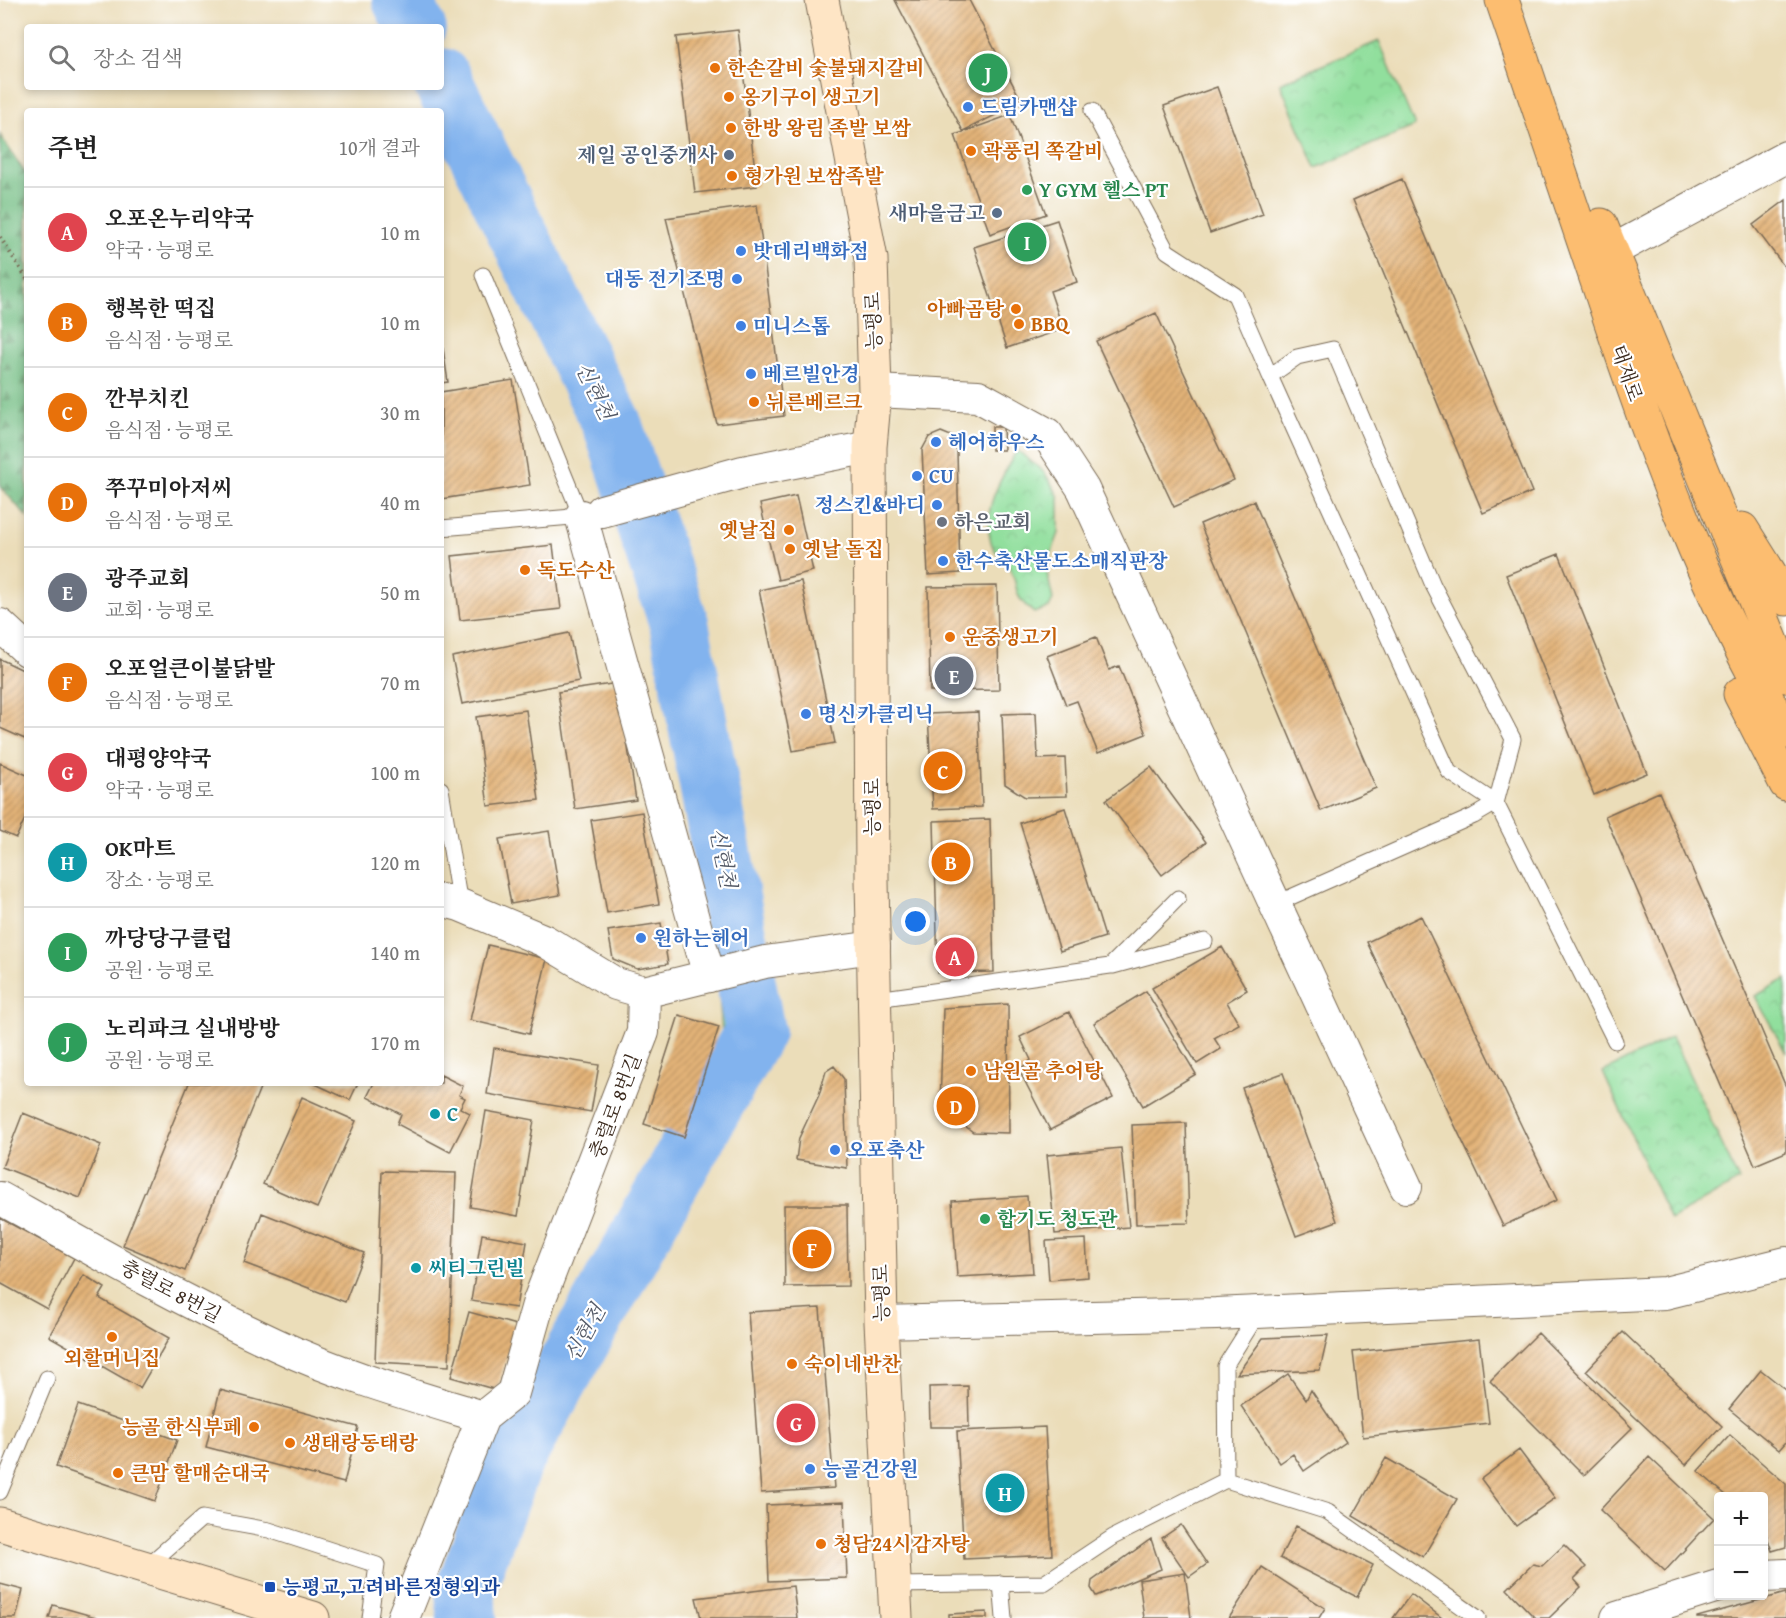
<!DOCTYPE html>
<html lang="ko">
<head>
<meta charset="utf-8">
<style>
  body { margin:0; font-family:"Gentium Book Plus","Noto Serif KR",serif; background:#f6f6f6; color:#222 }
  .controls { position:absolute; right:18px; bottom:18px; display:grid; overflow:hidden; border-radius:6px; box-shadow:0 3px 9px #0003 }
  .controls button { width:54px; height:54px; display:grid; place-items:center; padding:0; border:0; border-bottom:2px solid #e0e0e0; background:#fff; color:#222; font:30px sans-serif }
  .you { position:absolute; left:916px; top:922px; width:21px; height:21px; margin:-15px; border:4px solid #fff; border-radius:50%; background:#1a73e8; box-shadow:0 0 0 9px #1a73e833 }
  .badge { display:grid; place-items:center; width:39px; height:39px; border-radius:50%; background:#2563eb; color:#fff; font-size:20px; font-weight:700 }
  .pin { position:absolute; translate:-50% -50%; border:3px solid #fff; box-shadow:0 2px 6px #0006 }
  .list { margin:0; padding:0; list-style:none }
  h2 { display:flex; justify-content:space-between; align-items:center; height:78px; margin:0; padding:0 24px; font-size:26px }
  h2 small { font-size:20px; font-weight:400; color:#767676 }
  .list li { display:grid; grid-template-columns:39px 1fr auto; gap:18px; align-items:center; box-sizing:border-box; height:90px; padding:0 24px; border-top:2px solid #e0e0e0 }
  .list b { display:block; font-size:22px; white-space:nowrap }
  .list p { margin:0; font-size:20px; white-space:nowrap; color:#767676 }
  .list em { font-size:20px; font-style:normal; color:#767676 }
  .icon { flex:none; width:33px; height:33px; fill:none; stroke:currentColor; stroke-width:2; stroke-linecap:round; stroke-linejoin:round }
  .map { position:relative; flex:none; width:1786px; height:1618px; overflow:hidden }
  .search { position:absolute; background:#fff; box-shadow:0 3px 9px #0003; left:24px; top:24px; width:420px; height:66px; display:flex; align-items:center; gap:15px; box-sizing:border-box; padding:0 21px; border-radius:6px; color:#767676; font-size:22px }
  .panel { position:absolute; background:#fff; box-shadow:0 3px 9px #0003; left:24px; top:108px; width:420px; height:978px; border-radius:6px }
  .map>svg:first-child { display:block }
  .grass { fill:url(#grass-tufts); stroke:#66845e; stroke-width:1.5 }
  .forest { fill:url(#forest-firs); stroke:#587451; stroke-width:1.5 }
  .park { fill:url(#park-crowns); stroke:#66845e; stroke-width:1.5 }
  .water { fill:url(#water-rules); stroke:#5e6e86; stroke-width:1.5 }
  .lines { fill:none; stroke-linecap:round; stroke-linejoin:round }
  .river { stroke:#82b3ee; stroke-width:60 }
  .building { fill:url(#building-hatch) }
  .service-casing { stroke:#796954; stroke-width:17 }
  .minor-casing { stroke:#796954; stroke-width:34 }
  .secondary-casing { stroke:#796954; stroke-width:35 }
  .trunk-casing { stroke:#796954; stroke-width:35 }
  .path { stroke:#796954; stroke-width:4; stroke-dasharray:1.5 4.5; stroke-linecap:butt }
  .service { stroke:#fff; stroke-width:15 }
  .minor { stroke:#fff; stroke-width:32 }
  .secondary { stroke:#fee5c5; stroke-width:33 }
  .trunk { stroke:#fcbd6f; stroke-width:33 }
  .food-dot { fill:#e8710a; stroke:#fff; stroke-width:2 }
  .shop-dot { fill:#3f7fe0; stroke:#fff; stroke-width:2 }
  .service-dot { fill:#5c6f8a; stroke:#fff; stroke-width:2 }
  .leisure-dot { fill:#2e9e5b; stroke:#fff; stroke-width:2 }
  .worship-dot { fill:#6b7280; stroke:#fff; stroke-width:2 }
  .culture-dot { fill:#0f9aa8; stroke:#fff; stroke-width:2 }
  .transit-dot { fill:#1a4fb4; stroke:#fff; stroke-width:2 }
  .labels { text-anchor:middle; stroke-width:4.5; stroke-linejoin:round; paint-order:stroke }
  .food-label { font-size:20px; font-weight:bold; fill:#c56008; stroke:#fff; text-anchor:start }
  .shop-label { font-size:20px; font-weight:bold; fill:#366cbe; stroke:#fff; text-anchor:start }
  .service-label { font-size:20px; font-weight:bold; fill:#4e5e75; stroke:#fff; text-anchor:end }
  .leisure-label { font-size:20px; font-weight:bold; fill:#27864d; stroke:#fff; text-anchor:start }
  .street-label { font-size:20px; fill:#3b2a1e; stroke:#fff }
  .worship-label { font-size:20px; font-weight:bold; fill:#5b616d; stroke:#fff; text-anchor:start }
  .culture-label { font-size:20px; font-weight:bold; fill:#0d838f; stroke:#fff; text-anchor:start }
  .transit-label { font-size:20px; font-weight:bold; fill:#164399; stroke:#fff; text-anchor:start }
  .water-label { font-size:21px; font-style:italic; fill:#545a67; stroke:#fff }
</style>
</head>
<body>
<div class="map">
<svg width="1786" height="1618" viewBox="0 0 1786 1618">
  <defs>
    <pattern id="grass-tufts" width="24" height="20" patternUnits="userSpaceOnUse" patternTransform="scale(1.5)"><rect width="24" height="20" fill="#91df9d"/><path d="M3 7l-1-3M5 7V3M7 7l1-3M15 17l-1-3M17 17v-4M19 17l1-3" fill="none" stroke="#7ec087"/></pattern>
    <pattern id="forest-firs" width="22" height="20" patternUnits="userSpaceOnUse" patternTransform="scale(1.5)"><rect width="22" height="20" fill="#74be84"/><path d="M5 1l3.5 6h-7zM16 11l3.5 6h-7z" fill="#609b6b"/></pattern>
    <pattern id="park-crowns" width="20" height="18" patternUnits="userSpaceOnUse" patternTransform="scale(1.5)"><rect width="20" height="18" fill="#91df9d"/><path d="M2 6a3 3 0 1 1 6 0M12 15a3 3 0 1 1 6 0" fill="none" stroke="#7ec087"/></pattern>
    <pattern id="water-rules" width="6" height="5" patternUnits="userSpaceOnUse" patternTransform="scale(1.5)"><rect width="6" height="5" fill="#82b3ee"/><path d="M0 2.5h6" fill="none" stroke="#6c92c0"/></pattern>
    <pattern id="building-hatch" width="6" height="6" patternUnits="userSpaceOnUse" patternTransform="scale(1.5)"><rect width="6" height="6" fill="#e3b378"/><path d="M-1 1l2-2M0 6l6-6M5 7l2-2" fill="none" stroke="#b99262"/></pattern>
  </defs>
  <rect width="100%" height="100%" fill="#fff"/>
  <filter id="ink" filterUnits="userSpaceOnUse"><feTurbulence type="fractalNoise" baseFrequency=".0167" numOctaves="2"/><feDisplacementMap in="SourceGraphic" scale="12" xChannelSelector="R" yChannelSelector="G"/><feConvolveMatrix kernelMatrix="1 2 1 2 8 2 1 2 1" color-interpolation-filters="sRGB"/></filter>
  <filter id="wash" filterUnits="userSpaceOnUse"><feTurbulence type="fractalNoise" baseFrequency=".008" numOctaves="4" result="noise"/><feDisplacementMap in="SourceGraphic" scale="24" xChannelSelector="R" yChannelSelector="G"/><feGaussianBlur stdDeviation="1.35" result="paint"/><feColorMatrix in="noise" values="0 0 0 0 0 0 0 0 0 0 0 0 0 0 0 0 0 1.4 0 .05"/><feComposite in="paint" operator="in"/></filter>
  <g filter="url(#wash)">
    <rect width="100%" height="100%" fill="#ebddb9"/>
    <path class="grass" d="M743,981L753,1030L660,1194H657L687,1137L722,1031L718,982Z
      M493,1504L495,1506L471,1570L458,1587L448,1618L441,1605V1600Z"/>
    <path class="forest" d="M0,135L27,176V517L0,486Z"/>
    <path class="park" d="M1379,41L1415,126L1316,168L1280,83Z
      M1017,450L1045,473L1059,497V533L1046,568L1053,600L1049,608L1034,613C1008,591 1022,590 1009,567C1004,559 995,553 992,545C980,510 1001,479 1017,450Z
      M1786,979V1053L1755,996Z
      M1672,1037L1739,1181L1670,1220L1603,1072Z"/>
    <path class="water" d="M472,1570L479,1585L483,1618H449L461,1584Z"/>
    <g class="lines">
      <path class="river" d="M402,0L416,27
        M441,78L612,424L679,623L755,1031L512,1463L465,1591L467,1618"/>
    </g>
    <g id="blocks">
      <path class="building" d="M895,0H969L1022,102L963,131Z
        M738,30L757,186L695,193L676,37Z
        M1217,87L1263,214L1210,233L1164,106Z
        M1010,115L1046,214L990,234L955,135Z
        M1402,179L1532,492L1483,513L1353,200Z
        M1786,200V269L1753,225Z
        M757,205L784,416L717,424L666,218Z
        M1057,220L1077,282L1050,291L1063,329L1007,348L974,247Z
        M1156,313L1234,480L1174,507L1096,341Z
        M441,335L448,382L441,383Z
        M513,380L530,485L441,499V392Z
        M992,427H1003L1004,450H992Z
        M941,432L951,436L957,451L960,573L928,575L922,450L929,437Z
        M796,496L813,571L778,580L760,504Z
        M1254,501L1376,788L1321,811L1200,524Z
        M553,545L561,609L460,620L452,556Z
        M1559,554L1647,773L1594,795L1506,575Z
        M801,581L835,743L793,751L759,590Z
        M997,586L999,690L930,691L928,587Z
        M569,633L579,681L462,704L452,657Z
        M1096,637L1109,670L1119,666L1146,734L1098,753L1077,701L1066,705L1047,656Z
        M0,659L27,672V740L0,728Z
        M618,683L636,800L575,809L558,692Z
        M526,710L539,800L488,806L476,717Z
        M978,712L982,807L933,809L928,714Z
        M1036,713L1038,759L1065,758L1067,796L1025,797L1005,784L1002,714Z
        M0,763L27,775V814L16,838L0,831Z
        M1151,767L1206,842L1162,875L1106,800Z
        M1659,792L1786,1087V1152L1755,1165L1605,816Z
        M1065,808L1105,937L1060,951L1020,823Z
        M642,812L659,904L607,913L591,820Z
        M990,819L994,972L938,973L934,821Z
        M549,831L560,895L511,904L499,839Z
        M1421,916L1557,1200L1503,1226L1367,942Z
        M661,923L668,964L637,969L613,959L608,931Z
        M488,945L547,959L529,1034L470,1020Z
        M1222,947L1247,990L1227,1002L1239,1024L1214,1038L1221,1049L1197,1064L1152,988Z
        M1146,991L1196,1074L1143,1106L1094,1023Z
        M1008,1004L1009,1133L973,1132L940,1107L943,1008Z
        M1069,1012L1113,1098L1050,1130L1019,1070L1031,1060L1020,1037Z
        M679,1015L719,1027L684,1137L644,1124Z
        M494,1048L599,1065L591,1112L487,1094Z
        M834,1066L844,1079L847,1168L796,1160L799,1138L819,1095L826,1071Z
        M1283,1073L1337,1221L1296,1236L1242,1088Z
        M441,1075L463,1086L459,1095L465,1098L460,1108L470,1113L450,1152L397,1124L401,1114L367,1097L374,1083H441Z
        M189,1083H262L185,1271L123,1245Z
        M313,1083H358L350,1100Z
        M302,1097L356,1121L317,1208L263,1184Z
        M486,1111L534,1120L518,1216L470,1207Z
        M23,1113L101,1145L80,1198L2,1167Z
        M1186,1123L1189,1223L1136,1224L1132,1125Z
        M1121,1148L1129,1227L1055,1234L1047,1155Z
        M382,1171L456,1173L449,1366L375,1362Z
        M1027,1196L1033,1273L957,1277L952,1201Z
        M784,1205H847L848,1286L785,1287Z
        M262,1213L364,1253L345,1302L244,1263Z
        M0,1218L74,1258L47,1309L0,1283Z
        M482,1234L527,1242L516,1308L471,1301Z
        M1086,1239L1088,1277L1049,1280L1046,1241Z
        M84,1275L105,1288L99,1298L169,1338L140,1388L49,1336Z
        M820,1308L834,1488L761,1493L748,1312Z
        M469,1312L516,1325L497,1390L451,1377Z
        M1623,1332L1722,1426L1686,1465L1586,1371Z
        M1538,1333L1632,1428L1584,1475L1490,1381Z
        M1328,1335L1320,1370L1237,1374L1263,1338Z
        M1479,1339L1489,1423L1363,1437L1353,1352Z
        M1761,1370L1786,1390V1442L1779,1450L1729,1409Z
        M1288,1374L1306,1400L1311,1390L1346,1442L1304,1471L1293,1454L1280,1463L1241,1406Z
        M968,1386L969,1427H930L929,1387Z
        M220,1390L358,1427L344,1483L206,1447Z
        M78,1405L177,1440L155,1501L56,1467Z
        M1045,1427L1052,1555L964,1559L957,1431Z
        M1730,1435L1786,1484V1547L1772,1551L1764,1528V1496H1727L1698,1471Z
        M1519,1450L1555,1498L1516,1526L1481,1479Z
        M1649,1457L1714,1518L1665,1571L1600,1510Z
        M1386,1458L1457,1499L1423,1557L1353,1516Z
        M844,1502L847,1578L769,1581L766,1505Z
        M1181,1525L1207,1564L1189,1577L1162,1538Z
        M1296,1526L1373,1565L1357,1597L1280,1558Z
        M1151,1539L1161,1569L1096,1596L1091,1588L1092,1581Z
        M1564,1545L1586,1567L1574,1579L1581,1587L1549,1618H1535L1507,1589L1533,1564L1542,1566Z
        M1262,1567L1325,1608L1319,1618H1229Z
        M1185,1573L1191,1618H1144L1139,1580Z
        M0,1584L23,1590L16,1618H0Z
        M793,1586L797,1618H701L696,1598Z
        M1786,1593V1618H1697V1617Z
        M1411,1594L1442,1618H1393Z
        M53,1605L96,1617V1618H49Z
        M987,1612V1618H949V1614Z"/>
    </g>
  </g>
  <g filter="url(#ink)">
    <use href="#blocks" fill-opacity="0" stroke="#796954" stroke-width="1.5"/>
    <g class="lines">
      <g class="service-casing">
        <path id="service" d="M1092,111L1167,251L1235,295L1270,376
          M483,275L581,516
          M1333,349L1433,585L1513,739L1496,803L1449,772L1270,376L1297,357Z
          M441,528L584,516
          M441,789L460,905
          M1275,904L1474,816L1496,803L1615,1041
          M1113,966L1205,941
          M877,999L1110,966L1178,898
          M1259,1312L1225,1366L1226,1480L1328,1512L1478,1618
          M0,1492L47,1378
          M146,1567L202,1518L269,1530L377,1565L370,1618
          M1001,1583L1004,1618
          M895,1585L1044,1583L1113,1537L1226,1480"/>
      </g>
      <g class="minor-casing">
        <path id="minor" d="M1610,252L1786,157
          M875,391L978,396L1047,434L1083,489L1406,1187
          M602,511L743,472L870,447
          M581,516L709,976
          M0,625L27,650
          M441,900L460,905L545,941L616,984L644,992L643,1032L539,1301L513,1393L483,1417
          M644,992L765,962L874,947
          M0,1198C91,1249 182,1301 277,1345C343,1376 414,1396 483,1417L403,1618
          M881,1322L1216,1314L1665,1293L1786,1263
          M1764,1576L1786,1575
          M1617,1618L1718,1586"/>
      </g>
      <g class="secondary-casing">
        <path id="secondary" d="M822,0L871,259L875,391L870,447L872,880L881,1322L896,1618
          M0,1524L313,1618"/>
      </g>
      <g class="trunk-casing">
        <path id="trunk" d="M1502,0C1535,98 1568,195 1601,293C1651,443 1705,595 1786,732
          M1601,225L1786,676
          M1742,529L1786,599
          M1740,694L1786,784"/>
      </g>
      <path class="path" d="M0,237L27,279"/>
      <use href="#service" class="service"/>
      <use href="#minor" class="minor"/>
      <use href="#secondary" class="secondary"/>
      <use href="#trunk" class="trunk"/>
    </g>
  </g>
  <g class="food-dot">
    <circle cx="715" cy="68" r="6"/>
    <circle cx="729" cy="97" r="6"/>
    <circle cx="731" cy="128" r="6"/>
    <circle cx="971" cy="151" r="6"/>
    <circle cx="732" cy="176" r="6"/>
    <circle cx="1016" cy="309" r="6"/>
    <circle cx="1019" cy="324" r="6"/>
    <circle cx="754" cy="402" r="6"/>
    <circle cx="789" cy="530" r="6"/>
    <circle cx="790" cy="549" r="6"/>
    <circle cx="525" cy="570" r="6"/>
    <circle cx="950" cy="637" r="6"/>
    <circle cx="971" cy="1071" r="6"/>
    <circle cx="112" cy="1337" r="6"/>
    <circle cx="792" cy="1364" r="6"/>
    <circle cx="254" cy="1427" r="6"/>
    <circle cx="290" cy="1443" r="6"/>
    <circle cx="118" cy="1473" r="6"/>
    <circle cx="821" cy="1544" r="6"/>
  </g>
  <g class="shop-dot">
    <circle cx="968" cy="107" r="6"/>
    <circle cx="741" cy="251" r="6"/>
    <circle cx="737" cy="279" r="6"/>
    <circle cx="741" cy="326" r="6"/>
    <circle cx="751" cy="374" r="6"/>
    <circle cx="936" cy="442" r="6"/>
    <circle cx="917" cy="476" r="6"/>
    <circle cx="937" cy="505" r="6"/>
    <circle cx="943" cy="561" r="6"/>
    <circle cx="806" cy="714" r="6"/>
    <circle cx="641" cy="938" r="6"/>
    <circle cx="835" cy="1150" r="6"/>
    <circle cx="810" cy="1469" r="6"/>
  </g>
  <g class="service-dot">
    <circle cx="729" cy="155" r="6"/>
    <circle cx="997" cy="213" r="6"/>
  </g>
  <g class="leisure-dot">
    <circle cx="1027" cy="190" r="6"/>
    <circle cx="985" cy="1219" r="6"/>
  </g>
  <circle class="worship-dot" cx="942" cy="522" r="6"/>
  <g class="culture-dot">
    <circle cx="435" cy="1114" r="6"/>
    <circle cx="416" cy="1268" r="6"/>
  </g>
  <rect class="transit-dot" x="264" y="1581" width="12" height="12" rx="3"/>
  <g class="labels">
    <g class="food-label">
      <text x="727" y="75">한손갈비 숯불돼지갈비</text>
      <text x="741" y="104">옹기구이 생고기</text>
      <text x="743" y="135">한방 왕림 족발 보쌈</text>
      <text x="983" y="158">곽풍리 쪽갈비</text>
      <text x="744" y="183">형가원 보쌈족발</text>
      <text x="1004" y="316" text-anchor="end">아빠곰탕</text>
      <text x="1031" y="331">BBQ</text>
      <text x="766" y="409">뉘른베르크</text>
      <text x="777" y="537" text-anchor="end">옛날집</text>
      <text x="802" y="556">옛날 돌집</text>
      <text x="537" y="577">독도수산</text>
      <text x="962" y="644">운중생고기</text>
      <text x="983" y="1078">남원골 추어탕</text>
      <text x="112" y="1365" text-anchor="middle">외할머니집</text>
      <text x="804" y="1371">숙이네반찬</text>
      <text x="242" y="1434" text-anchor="end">능골 한식부페</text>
      <text x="302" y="1450">생태랑동태랑</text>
      <text x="130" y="1480">큰맘 할매순대국</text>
      <text x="833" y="1551">청담24시감자탕</text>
    </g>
    <g class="shop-label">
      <text x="980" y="114">드림카맨샵</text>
      <text x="753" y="258">밧데리백화점</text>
      <text x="725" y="286" text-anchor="end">대동 전기조명</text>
      <text x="753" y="333">미니스톱</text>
      <text x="763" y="381">베르빌안경</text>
      <text x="948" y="449">헤어하우스</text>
      <text x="929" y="483">CU</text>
      <text x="925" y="512" text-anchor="end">정스킨&amp;바디</text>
      <text x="955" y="568">한수축산물도소매직판장</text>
      <text x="818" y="721">명신카클리닉</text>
      <text x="653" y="945">원하는헤어</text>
      <text x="847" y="1157">오포축산</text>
      <text x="822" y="1476">능골건강원</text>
    </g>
    <g class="service-label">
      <text x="717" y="162">제일 공인중개사</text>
      <text x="985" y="220">새마을금고</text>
    </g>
    <g class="leisure-label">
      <text x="1039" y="197">Y GYM 헬스 PT</text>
      <text x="997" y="1226">합기도 청도관</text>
    </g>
    <g class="street-label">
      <text transform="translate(873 321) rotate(-92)" y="7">능평로</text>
      <text transform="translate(1627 373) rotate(71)" y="7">태재로</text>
      <text transform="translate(872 807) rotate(-90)" y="7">능평로</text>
      <text transform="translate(615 1106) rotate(-69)" y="7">충렬로 8번길</text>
      <text transform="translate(171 1291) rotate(28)" y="7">충렬로 8번길</text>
      <text transform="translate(881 1293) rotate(-91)" y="7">능평로</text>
    </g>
    <g class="worship-label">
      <text x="954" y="529">하은교회</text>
    </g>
    <g class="culture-label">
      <text x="447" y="1121">C</text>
      <text x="428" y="1275">씨티그린빌</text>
    </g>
    <g class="transit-label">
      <text x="282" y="1594">능평교,고려바른정형외과</text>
    </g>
    <g class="water-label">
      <text transform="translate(595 391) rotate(64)" y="7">신현천</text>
      <text transform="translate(723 858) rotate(79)" y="7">신현천</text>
      <text transform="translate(585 1333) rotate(-61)" y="7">신현천</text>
    </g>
  </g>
</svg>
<div class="controls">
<button>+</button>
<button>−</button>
</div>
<div class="you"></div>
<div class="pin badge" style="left:955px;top:957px;background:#e0444e">A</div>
<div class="pin badge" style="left:951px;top:862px;background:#e8710a">B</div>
<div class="pin badge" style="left:943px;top:771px;background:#e8710a">C</div>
<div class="pin badge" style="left:956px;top:1106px;background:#e8710a">D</div>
<div class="pin badge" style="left:954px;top:676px;background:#6b7280">E</div>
<div class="pin badge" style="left:812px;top:1249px;background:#e8710a">F</div>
<div class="pin badge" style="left:796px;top:1423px;background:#e0444e">G</div>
<div class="pin badge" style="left:1005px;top:1493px;background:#0f9aa8">H</div>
<div class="pin badge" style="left:1027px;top:242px;background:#2e9e5b">I</div>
<div class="pin badge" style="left:988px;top:73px;background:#2e9e5b">J</div>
<div class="search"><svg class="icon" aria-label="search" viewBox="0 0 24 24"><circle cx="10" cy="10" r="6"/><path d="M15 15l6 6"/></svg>장소 검색</div>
<section class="panel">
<h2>주변<small>10개 결과</small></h2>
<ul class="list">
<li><span class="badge" style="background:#e0444e">A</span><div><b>오포온누리약국</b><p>약국 · 능평로</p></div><em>10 m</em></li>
<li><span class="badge" style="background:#e8710a">B</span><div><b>행복한 떡집</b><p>음식점 · 능평로</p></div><em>10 m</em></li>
<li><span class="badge" style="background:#e8710a">C</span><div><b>깐부치킨</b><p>음식점 · 능평로</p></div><em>30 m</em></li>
<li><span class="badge" style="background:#e8710a">D</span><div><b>쭈꾸미아저씨</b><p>음식점 · 능평로</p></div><em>40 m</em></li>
<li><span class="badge" style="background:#6b7280">E</span><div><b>광주교회</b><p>교회 · 능평로</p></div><em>50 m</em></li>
<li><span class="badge" style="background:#e8710a">F</span><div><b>오포얼큰이불닭발</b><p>음식점 · 능평로</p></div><em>70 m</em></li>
<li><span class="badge" style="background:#e0444e">G</span><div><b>대평양약국</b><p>약국 · 능평로</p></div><em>100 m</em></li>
<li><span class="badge" style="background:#0f9aa8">H</span><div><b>OK마트</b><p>장소 · 능평로</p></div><em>120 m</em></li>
<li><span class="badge" style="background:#2e9e5b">I</span><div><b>까당당구클럽</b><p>공원 · 능평로</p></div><em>140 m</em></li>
<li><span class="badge" style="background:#2e9e5b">J</span><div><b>노리파크 실내방방</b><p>공원 · 능평로</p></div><em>170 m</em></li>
</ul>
</section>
</div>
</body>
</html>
